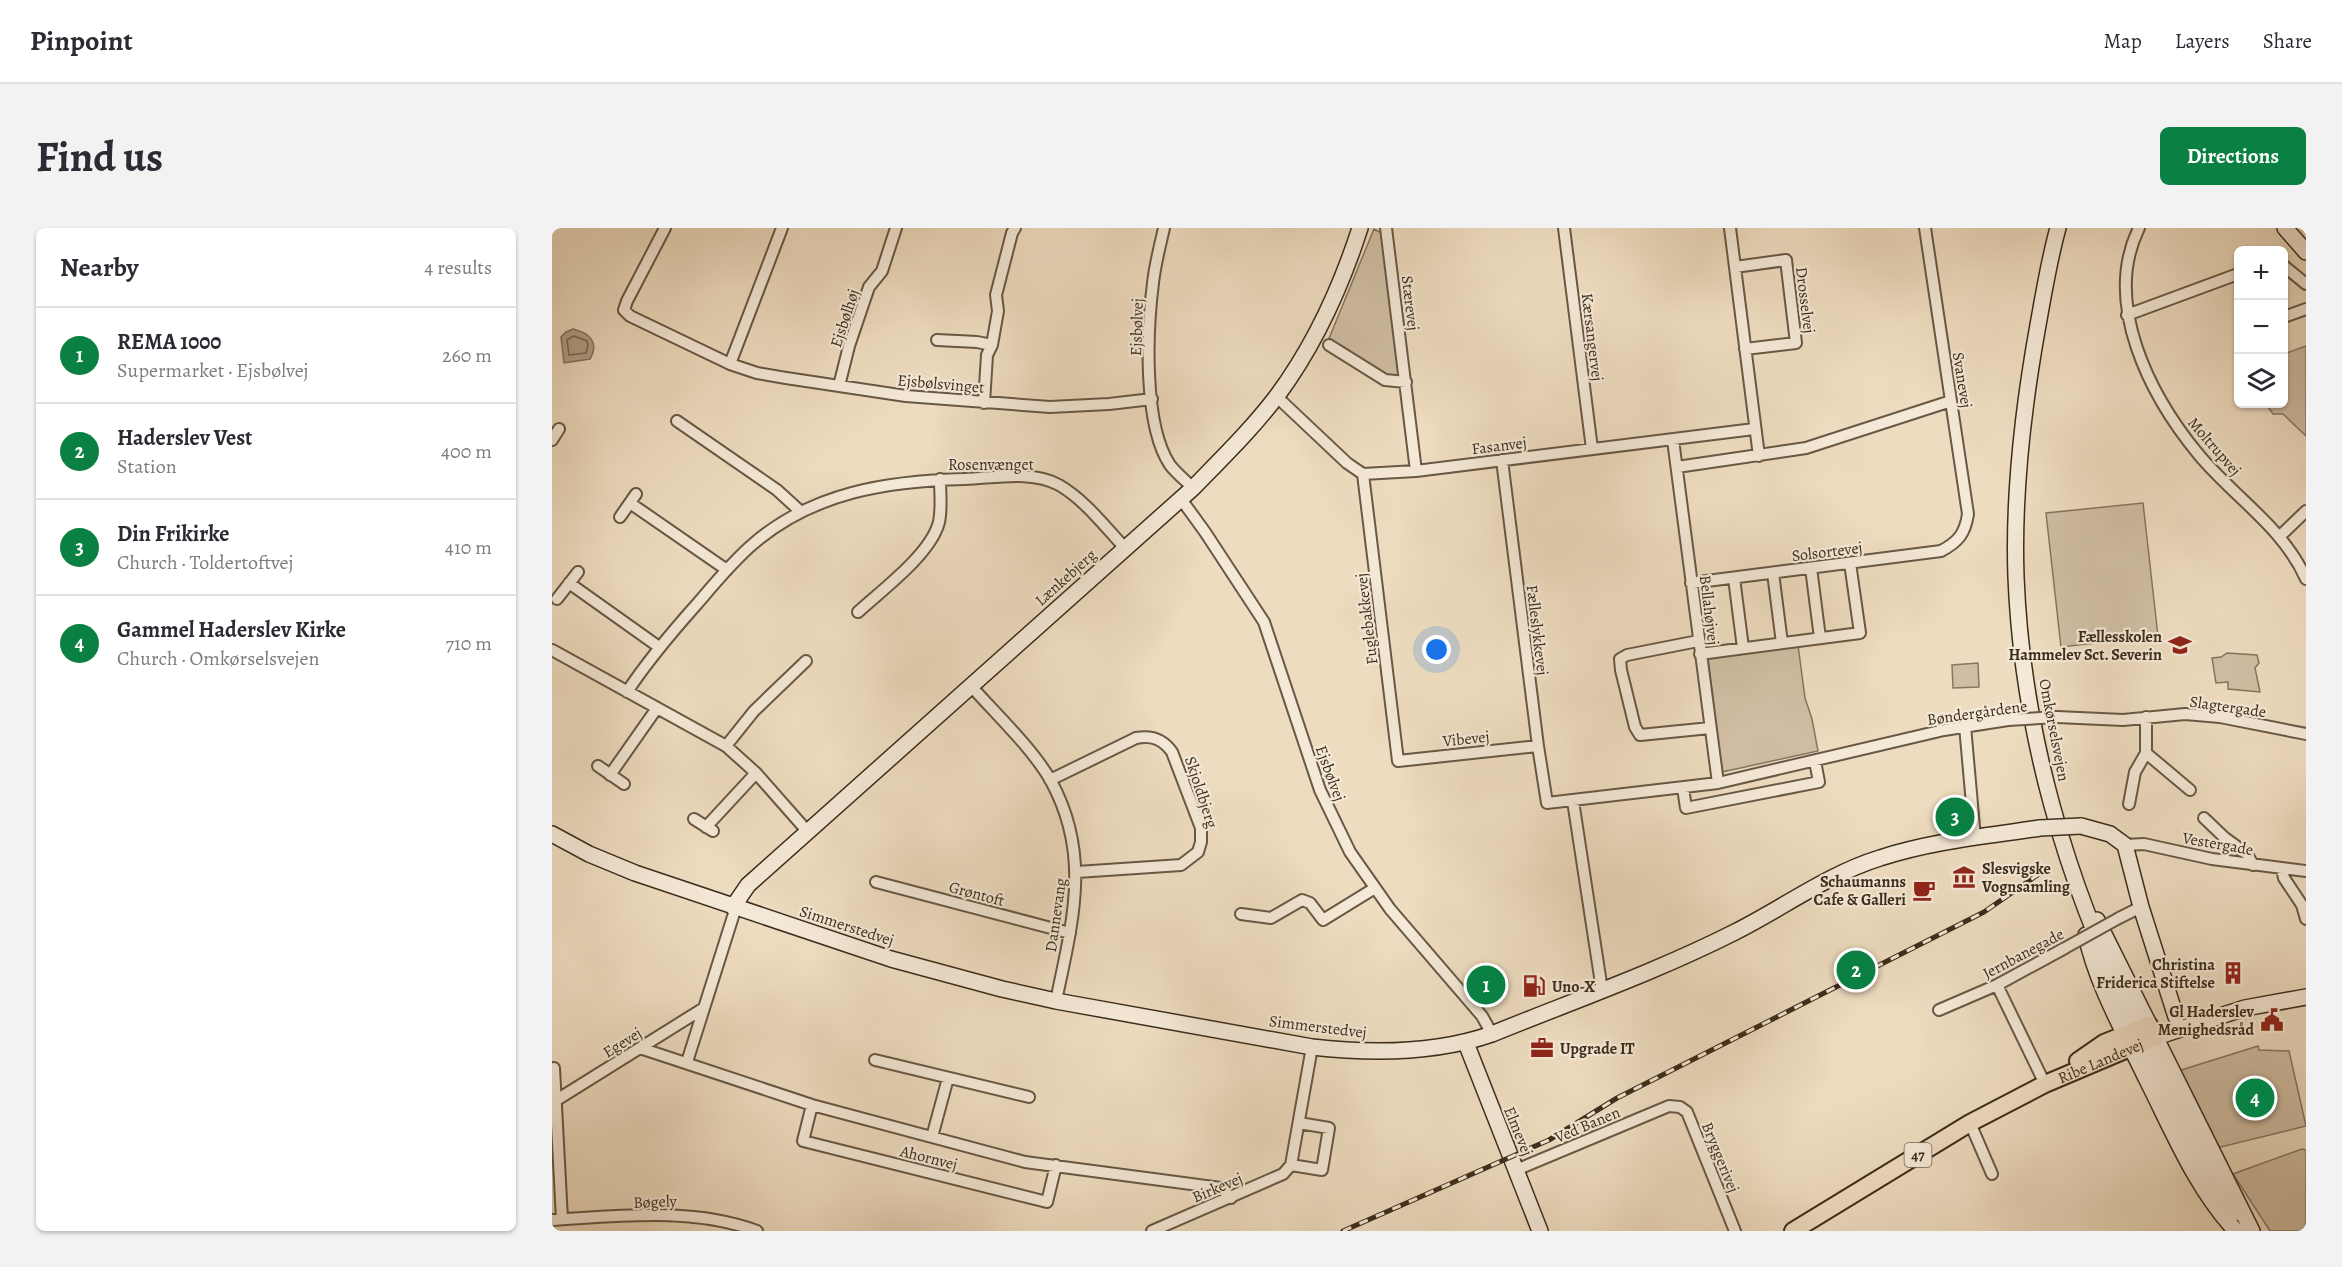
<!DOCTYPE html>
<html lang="en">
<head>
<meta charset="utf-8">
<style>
  body { margin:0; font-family:Alegreya,serif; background:#f2f2f3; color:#2b2b33 }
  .controls { position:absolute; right:18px; top:18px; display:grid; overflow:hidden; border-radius:9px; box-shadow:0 2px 4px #0004 }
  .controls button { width:54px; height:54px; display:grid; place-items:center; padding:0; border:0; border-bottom:2px solid #e1e1e2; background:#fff; color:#2b2b33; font:30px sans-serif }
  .you { position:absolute; left:885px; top:422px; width:21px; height:21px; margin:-15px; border:4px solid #fff; border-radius:50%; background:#1a73e8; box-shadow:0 0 0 9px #1a73e833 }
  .badge { display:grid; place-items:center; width:39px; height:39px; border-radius:50%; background:#0b8043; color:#fff; font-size:20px; font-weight:700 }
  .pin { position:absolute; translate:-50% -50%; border:3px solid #fff; box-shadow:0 2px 6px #0006 }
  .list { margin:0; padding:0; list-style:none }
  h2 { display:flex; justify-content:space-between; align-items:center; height:78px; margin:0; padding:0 24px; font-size:26px }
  h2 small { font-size:20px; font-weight:400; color:#7c7c81 }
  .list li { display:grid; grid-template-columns:39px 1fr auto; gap:18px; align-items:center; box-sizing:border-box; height:96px; padding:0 24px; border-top:2px solid #e1e1e2 }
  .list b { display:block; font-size:22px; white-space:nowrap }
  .list p { margin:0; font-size:20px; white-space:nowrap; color:#7c7c81 }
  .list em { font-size:20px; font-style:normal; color:#7c7c81 }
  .icon { flex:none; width:33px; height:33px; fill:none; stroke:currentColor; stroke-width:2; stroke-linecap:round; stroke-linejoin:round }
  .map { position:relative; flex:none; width:1754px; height:1003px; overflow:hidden; border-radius:9px }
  header { display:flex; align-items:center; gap:36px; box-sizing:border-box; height:84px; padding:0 30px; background:#fff; border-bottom:2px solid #e1e1e2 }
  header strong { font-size:28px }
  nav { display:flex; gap:33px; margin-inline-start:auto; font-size:21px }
  .intro { display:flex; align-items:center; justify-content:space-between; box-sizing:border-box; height:144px; padding:0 36px }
  h1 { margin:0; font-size:42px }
  .button { padding:15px 27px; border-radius:9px; background:#0b8043; color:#fff; font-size:21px; font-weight:700 }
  main { display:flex; gap:36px; padding:0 36px }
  aside { flex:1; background:#fff; border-radius:9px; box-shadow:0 2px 4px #0004 }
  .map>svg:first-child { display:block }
  .green { fill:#d0bea4; stroke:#867560; stroke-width:1.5 }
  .water { fill:#b1a088; stroke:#82725c; stroke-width:1.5 }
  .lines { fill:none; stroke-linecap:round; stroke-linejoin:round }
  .shore { stroke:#766652; stroke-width:1.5 }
  .street-casing { stroke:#685844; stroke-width:14 }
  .secondary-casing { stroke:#3c2c1b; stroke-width:18 }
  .primary-casing { stroke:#3c2c1b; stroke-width:20 }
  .street { stroke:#f4e8d6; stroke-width:10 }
  .secondary { stroke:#f4e8d6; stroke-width:15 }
  .primary { stroke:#eedcc0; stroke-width:16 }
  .rail-casing { stroke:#3c2c1b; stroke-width:5 }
  .rail { stroke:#f4e8d6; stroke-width:3; stroke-dasharray:9; stroke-linecap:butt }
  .street-bridge-casing { stroke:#685844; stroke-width:14; stroke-linecap:butt }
  .secondary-bridge-casing { stroke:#3c2c1b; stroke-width:18; stroke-linecap:butt }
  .street-bridge { stroke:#f4e8d6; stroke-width:10 }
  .secondary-bridge { stroke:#f4e8d6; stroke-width:15 }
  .labels { text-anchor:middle; stroke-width:4.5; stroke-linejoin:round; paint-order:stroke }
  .shield { fill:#f4e8d6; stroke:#736453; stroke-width:1.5 }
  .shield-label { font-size:15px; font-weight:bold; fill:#3c2c1b }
  .street-label { font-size:16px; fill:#3c2c1b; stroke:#f4e8d6 }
  .poi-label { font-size:16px; font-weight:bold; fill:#3c2c1b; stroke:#f4e8d6; text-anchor:end }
</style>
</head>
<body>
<header>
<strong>Pinpoint</strong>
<nav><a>Map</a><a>Layers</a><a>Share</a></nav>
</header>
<div class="intro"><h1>Find us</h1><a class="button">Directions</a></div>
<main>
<aside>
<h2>Nearby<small>4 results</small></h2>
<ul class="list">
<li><span class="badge">1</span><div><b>REMA 1000</b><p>Supermarket · Ejsbølvej</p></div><em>260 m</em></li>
<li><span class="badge">2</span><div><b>Haderslev Vest</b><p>Station</p></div><em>400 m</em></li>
<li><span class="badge">3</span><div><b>Din Frikirke</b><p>Church · Toldertoftvej</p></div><em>410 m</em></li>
<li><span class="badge">4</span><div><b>Gammel Haderslev Kirke</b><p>Church · Omkørselsvejen</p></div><em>710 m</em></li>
</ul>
</aside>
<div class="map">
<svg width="1754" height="1003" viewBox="0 0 1754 1003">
  <rect width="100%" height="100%" fill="#eedcc0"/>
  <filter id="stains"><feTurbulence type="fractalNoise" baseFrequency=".00333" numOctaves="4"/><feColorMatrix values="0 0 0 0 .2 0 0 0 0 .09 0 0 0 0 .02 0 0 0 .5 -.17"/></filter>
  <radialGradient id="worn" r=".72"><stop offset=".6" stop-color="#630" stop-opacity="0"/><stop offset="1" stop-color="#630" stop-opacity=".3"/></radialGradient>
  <path class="green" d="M822,1L831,6L849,147L834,149L776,113Z
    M1754,118V208L1731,186H1721L1714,176H1732V126Z
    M1591,275L1606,408L1509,419L1494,285Z
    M1246,417L1253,470L1260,491L1266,523L1170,544L1156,431Z
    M1675,425L1705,427L1707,435L1703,440L1708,464L1676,461V454L1664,455L1660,430L1669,429Z
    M1426,435L1427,459L1401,460L1400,437Z
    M1706,818L1707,822L1737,823L1754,898L1665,920L1626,843Z
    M1750,921L1754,922V1003H1718L1681,946Z"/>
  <path class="water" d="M21,101C37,105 48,114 38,131L12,135L9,109L14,104Z"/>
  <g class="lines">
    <path class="shore" d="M22,108L35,113L36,118L34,125L17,127L15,112Z"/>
    <g class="street-casing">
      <path id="street" d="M113,0L75,73L72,82L78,88L178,136L205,145L234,150L354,168L498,179L557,176L600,171
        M612,0C608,18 603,36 601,55C595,102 591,197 618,237C624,245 634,253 641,260
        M834,0L864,243
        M1012,0L1040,221
        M1178,0L1207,228
        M1587,0C1550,75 1598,168 1647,227C1682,269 1731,299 1754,351
        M1732,38L1754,56
        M1183,39L1234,32L1244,115L1193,121
        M1575,87L1686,46
        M1732,89L1754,81
        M385,112L425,114L440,117
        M777,117L833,152L854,154
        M178,136L230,0
        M287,158L297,118L317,59L330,43L344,0
        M724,168L795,235L811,246L864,243L1202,201
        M432,175L435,127L440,117L446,83L444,67L460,5L463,0
        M125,193L225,262L249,284
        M0,212L7,201
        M1121,212L1166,555
        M950,232L986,518L995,575L1166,555L1392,502L1456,492
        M1125,239L1254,220L1399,173
        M811,246L846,533L986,518
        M629,271L653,304L712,394L768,562L798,624L838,681L930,788L940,806
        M78,275L175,342
        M68,289L84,266
        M1728,308L1754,283
        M1259,340L1268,410
        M1221,345L1230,415
        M1182,350L1191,420
        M17,355L107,419
        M1139,355L1389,323C1406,314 1413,306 1416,286L1373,0
        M5,371L26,344
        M306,384C330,362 379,326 387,294C390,280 388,265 388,251
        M1146,413L1075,427L1068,431L1069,442L1083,499L1088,507L1158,500
        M0,422L174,518L204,545L256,604
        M1148,426L1308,405L1298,335
        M419,458C444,486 481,521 499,553C540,628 520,695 504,773
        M75,464C96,432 120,404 145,376C163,355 180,334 201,316C261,264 336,253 413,251C443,250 480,242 507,257C533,272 553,299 573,320
        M1505,489L1571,492L1633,486L1668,489L1754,506
        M1413,498L1423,610
        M174,518L202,483L254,433
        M1594,525L1638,562
        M46,538L72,556
        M58,547L105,480
        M498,552L584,510C600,507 611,511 620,524L649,600V614L646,624L629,637L525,644
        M1131,560L1134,580L1267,554L1263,533
        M1021,573L1050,762
        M1577,576L1583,544L1594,525V489
        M1652,590L1673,610L1695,626L1701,637
        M142,591L161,603
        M154,599L204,545
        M1573,617L1592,616L1660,631L1754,643
        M1730,641L1732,650L1750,677L1754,691
        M324,654L518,705
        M689,686L719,690L750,672L758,675L771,692L823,660
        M1567,690L1589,679
        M1445,757L1493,856
        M1387,782L1445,757L1513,720
        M88,820L260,877L473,934L669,960L679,970
        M323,832L477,869
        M135,834L184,679
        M2,840L10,991
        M3,873L152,780
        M260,877L251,913L495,974L504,937
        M1418,895L1440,946
        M380,909L396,850
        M739,937L770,942L777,900L747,895
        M964,942L1117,878L1128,879L1135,884L1183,1003
        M0,992C68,988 140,979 205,1003
        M600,1003L731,946L739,937L760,819"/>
    </g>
    <g class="secondary-casing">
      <path id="secondary" d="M1506,0C1497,32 1492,64 1486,97C1471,180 1461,265 1464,349C1470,502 1514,655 1582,792
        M1733,0L1754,24
        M1529,598L1558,606L1573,617L1589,679L1624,789
        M0,606L37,626L83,645L339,731L450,761L504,773L760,819C820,826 882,826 940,806C1021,773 1104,744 1183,704C1231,680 1276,646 1328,630C1379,613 1435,608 1488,600
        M181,679L196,657L641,260C670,230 700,201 725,168C762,118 789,59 808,0
        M1545,692L1700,1003
        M1534,707C1544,755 1573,806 1594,850C1620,901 1644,961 1684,1003
        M1604,809L1693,780L1754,769
        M914,815L988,1003
        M1597,823L1652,936L1682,985"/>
    </g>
    <g class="primary-casing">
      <g id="primary">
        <path d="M1526,833L1552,815L1597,797"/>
        <path id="s1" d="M1241,1003L1418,895L1493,856L1604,809"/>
      </g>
    </g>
    <use href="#street" class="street"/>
    <use href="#secondary" class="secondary"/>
    <use href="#primary" class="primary"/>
    <g class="rail-casing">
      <path id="rail" d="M791,1003L997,912L1065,870L1432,684L1497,639"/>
    </g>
    <use href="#rail" class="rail"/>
    <g class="street-bridge-casing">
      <path id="street-bridge" d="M1456,492L1505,489
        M1513,720L1567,690"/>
    </g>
    <g class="secondary-bridge-casing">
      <path id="secondary-bridge" d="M1488,600L1529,598"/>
    </g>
    <use href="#street-bridge" class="street-bridge"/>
    <use href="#secondary-bridge" class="secondary-bridge"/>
  </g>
  <defs>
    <g id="school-bare" transform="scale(1.8)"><path d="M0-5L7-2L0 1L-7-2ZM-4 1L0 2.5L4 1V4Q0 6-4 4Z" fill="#8f2418" stroke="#f4e8d6" stroke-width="2.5" paint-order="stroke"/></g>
    <g id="museum-bare" transform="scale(1.8)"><path d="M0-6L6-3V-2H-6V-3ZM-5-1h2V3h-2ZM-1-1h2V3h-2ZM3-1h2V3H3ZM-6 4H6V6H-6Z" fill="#8f2418" stroke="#f4e8d6" stroke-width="2.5" paint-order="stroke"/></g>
    <g id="cafe-bare" transform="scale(1.8)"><path d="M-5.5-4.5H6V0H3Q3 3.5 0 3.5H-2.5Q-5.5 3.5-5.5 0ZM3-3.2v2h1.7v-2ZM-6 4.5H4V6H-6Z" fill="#8f2418" stroke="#f4e8d6" stroke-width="2.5" paint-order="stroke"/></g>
    <g id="building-bare" transform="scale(1.8)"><path d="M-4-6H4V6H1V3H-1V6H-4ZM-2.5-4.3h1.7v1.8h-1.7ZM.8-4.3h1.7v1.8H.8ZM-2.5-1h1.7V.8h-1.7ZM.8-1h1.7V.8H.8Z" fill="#8f2418" stroke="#f4e8d6" stroke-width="2.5" paint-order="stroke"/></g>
    <g id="fuel-bare" transform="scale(1.8)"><path d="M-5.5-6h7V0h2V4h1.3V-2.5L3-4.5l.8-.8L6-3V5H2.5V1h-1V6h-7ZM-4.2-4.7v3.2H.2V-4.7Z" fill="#8f2418" stroke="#f4e8d6" stroke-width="2.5" paint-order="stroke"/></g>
    <g id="civic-bare" transform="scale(1.8)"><path d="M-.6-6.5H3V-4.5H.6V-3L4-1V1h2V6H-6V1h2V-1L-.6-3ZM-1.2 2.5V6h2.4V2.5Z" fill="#8f2418" stroke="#f4e8d6" stroke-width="2.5" paint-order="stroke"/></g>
    <g id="office-bare" transform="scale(1.8)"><path d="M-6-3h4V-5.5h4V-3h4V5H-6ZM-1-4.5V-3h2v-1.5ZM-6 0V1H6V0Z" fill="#8f2418" stroke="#f4e8d6" stroke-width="2.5" paint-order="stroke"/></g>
  </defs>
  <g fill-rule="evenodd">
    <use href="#school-bare" x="1628" y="417"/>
    <use href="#museum-bare" x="1412" y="649"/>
    <use href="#cafe-bare" x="1372" y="662"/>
    <use href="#building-bare" x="1681" y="745"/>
    <use href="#fuel-bare" x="982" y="758"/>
    <use href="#civic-bare" x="1720" y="792"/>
    <use href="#office-bare" x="990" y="820"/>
  </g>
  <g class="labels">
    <rect class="shield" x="1352.5" y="915" width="27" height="24" rx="4.5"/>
    <g class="shield-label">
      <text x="1366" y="932">47</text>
    </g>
    <g class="street-label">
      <text transform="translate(1254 72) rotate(83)" y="6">Drosselvej</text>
      <text transform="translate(859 75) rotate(83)" y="6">Stærevej</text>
      <text transform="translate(292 90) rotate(-72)" y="6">Ejsbølhøj</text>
      <text transform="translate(584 99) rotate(-88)" y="6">Ejsbølvej</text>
      <text transform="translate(1041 109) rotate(83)" y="6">Kærsangervej</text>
      <text transform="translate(1411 152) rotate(81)" y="6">Svanevej</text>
      <text transform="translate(389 155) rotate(5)" y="6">Ejsbølsvinget</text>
      <text transform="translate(947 217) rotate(-7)" y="6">Fasanvej</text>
      <text transform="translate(1663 218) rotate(49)" y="6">Moltrupvej</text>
      <text x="439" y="242">Rosenvænget</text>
      <text transform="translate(1275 323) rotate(-7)" y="6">Solsortevej</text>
      <text transform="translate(513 349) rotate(-42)" y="6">Lænkebjerg</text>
      <text transform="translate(1158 382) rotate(83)" y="6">Bellahøjvej</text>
      <text transform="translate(814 391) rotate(-97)" y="6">Fuglebakkevej</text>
      <text transform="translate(986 402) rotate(83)" y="6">Fælleslykkevej</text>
      <text transform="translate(1676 478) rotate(8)" y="6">Slagtergade</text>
      <text transform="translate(1425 484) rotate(-8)" y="6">Bøndergårdene</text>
      <text transform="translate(1503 502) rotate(79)" y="6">Omkørselsvejen</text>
      <text transform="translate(914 510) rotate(-6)" y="6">Vibevej</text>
      <text transform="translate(779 545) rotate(70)" y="6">Ejsbølvej</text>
      <text transform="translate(650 564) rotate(72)" y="6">Skjoldbjerg</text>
      <text transform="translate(1666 615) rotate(10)" y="6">Vestergade</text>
      <text transform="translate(425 665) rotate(15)" y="6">Grøntoft</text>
      <text transform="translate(503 687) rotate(-82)" y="6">Dannevang</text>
      <text transform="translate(295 697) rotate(18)" y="6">Simmerstedvej</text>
      <text transform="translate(1471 725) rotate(-28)" y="6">Jernbanegade</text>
      <text transform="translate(766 798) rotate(7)" y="6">Simmerstedvej</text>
      <text transform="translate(70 814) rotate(-32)" y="6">Egevej</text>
      <text dy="6" stroke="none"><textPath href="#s1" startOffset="352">Ribe Landevej</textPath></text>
      <text transform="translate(1035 896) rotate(-23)" y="6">Ved Banen</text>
      <text transform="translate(967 903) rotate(68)" y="6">Elmevej</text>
      <text transform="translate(377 929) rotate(14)" y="6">Ahornvej</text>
      <text transform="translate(1169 929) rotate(68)" y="6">Bryggerivej</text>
      <text transform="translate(665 959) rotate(-23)" y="6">Birkevej</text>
      <text transform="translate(103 973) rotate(-2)" y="6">Bøgely</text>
    </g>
    <g class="poi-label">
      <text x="1610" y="414">Fællesskolen<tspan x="1610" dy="18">Hammelev Sct. Severin</tspan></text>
      <text x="1430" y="646" text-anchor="start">Slesvigske<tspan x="1430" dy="18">Vognsamling</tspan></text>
      <text x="1354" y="659">Schaumanns<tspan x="1354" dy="18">Cafe &amp; Galleri</tspan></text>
      <text x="1663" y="742">Christina<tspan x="1663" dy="18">Friderica Stiftelse</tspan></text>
      <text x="1000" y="764" text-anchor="start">Uno-X</text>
      <text x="1702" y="789">Gl Haderslev<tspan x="1702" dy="18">Menighedsråd</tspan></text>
      <text x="1008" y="826" text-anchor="start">Upgrade IT</text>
    </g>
  </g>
  <rect width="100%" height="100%" filter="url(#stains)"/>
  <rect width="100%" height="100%" fill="url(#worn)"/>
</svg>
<div class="controls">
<button>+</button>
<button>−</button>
<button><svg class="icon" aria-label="layers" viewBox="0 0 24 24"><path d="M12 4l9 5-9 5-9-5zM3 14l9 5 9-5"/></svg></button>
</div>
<div class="you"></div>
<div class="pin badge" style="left:934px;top:757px">1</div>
<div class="pin badge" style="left:1304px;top:742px">2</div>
<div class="pin badge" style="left:1403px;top:589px">3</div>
<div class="pin badge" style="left:1703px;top:870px">4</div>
</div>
</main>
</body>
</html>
